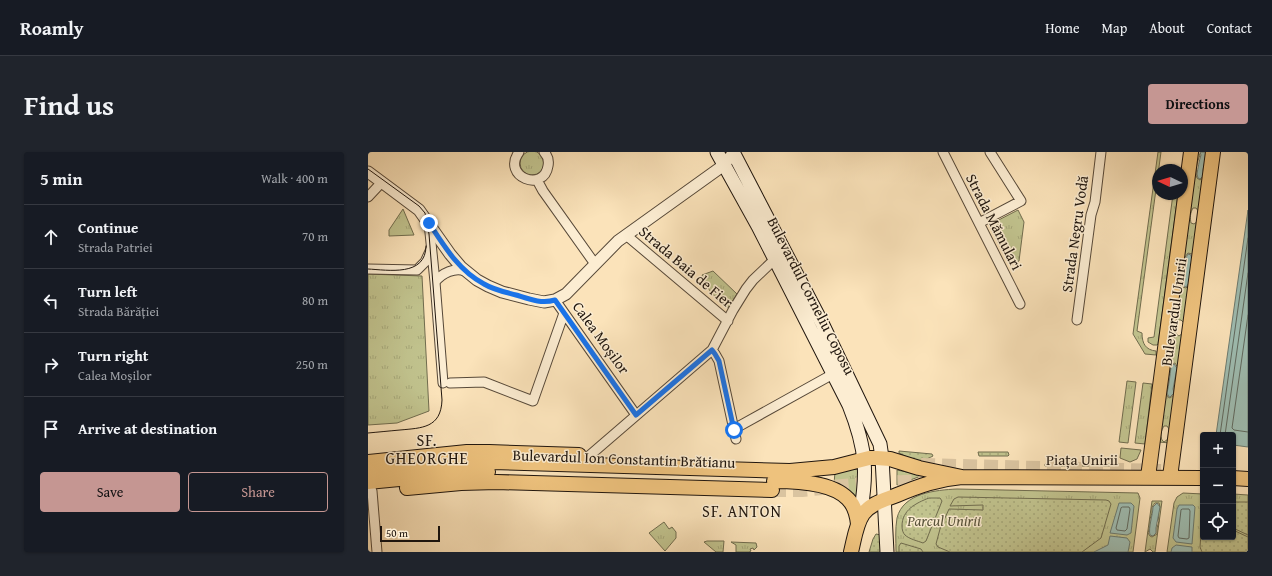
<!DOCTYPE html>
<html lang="en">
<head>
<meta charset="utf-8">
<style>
  body { margin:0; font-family:"Gentium Book Plus",serif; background:#20242c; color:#f1f3f6 }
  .controls { position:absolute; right:12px; bottom:12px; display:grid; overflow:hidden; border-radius:4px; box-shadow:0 1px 3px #0004 }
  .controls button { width:36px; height:36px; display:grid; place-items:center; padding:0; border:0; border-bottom:1px solid #363941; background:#171b24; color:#f1f3f6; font:20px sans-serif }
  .compass { position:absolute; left:784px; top:12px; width:36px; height:36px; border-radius:50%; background:#171b24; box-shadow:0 1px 3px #0004; rotate:274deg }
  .scale { position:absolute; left:12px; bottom:10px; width:60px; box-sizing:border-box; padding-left:4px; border:2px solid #20160e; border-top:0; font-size:11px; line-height:14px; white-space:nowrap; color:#20160e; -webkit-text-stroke:3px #fcedd2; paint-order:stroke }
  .stop { position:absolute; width:12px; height:12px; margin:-9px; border:3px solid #1a73e8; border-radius:50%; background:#fff }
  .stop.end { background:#1a73e8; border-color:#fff; box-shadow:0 1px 4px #0008 }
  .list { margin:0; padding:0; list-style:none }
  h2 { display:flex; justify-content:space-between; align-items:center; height:52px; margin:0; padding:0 16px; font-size:17px }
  h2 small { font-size:13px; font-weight:400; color:#9ea1a6 }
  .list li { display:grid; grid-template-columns:26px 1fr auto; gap:12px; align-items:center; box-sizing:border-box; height:64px; padding:0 16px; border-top:1px solid #363941 }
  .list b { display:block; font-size:15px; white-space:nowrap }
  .list p { margin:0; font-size:13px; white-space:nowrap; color:#9ea1a6 }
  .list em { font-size:13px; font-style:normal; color:#9ea1a6 }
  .actions { display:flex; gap:8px; padding:12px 16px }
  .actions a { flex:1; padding:9px 0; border:1px solid #c59692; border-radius:4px; text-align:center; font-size:14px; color:#c59692 }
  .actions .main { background:#c59692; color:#111 }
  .icon { flex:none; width:22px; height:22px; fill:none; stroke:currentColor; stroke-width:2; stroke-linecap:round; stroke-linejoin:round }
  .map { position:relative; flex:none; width:880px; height:400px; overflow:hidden; border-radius:4px }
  header { display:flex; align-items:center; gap:24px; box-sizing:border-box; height:56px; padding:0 20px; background:#171b24; border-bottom:1px solid #363941 }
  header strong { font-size:19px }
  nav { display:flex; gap:22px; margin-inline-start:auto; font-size:14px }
  .intro { display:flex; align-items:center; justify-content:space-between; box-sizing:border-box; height:96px; padding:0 24px }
  h1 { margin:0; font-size:28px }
  .button { padding:10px 18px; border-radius:4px; background:#c59692; color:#111; font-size:14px; font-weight:700 }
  main { display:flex; gap:24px; padding:0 24px }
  aside { flex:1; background:#171b24; border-radius:4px; box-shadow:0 1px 3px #0004 }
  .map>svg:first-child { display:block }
  .grass { fill:url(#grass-tufts); stroke:#706c4e; fill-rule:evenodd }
  .garden { fill:url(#garden-dots); stroke:#706c4e }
  .water { fill:#9fbeb3; stroke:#6c7b71 }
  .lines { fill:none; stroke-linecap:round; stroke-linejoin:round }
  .shore { stroke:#606a60; stroke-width:1 }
  .primary-tunnel { stroke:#dac4a0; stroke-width:14; stroke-dasharray:14 7; stroke-linecap:butt }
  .minor-casing { stroke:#574939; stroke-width:11 }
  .tertiary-casing { stroke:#574939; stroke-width:13 }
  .secondary-casing { stroke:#20160e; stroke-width:15 }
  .primary-casing { stroke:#20160e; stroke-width:16 }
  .minor { stroke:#fcedd2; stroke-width:9 }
  .tertiary { stroke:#fcedd2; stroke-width:11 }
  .secondary { stroke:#fcedd2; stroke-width:13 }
  .primary { stroke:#eec27d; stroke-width:14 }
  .tram { stroke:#20160e; stroke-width:1 }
  .route { stroke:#1a73e8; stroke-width:5 }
  .labels { text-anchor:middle; stroke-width:3; stroke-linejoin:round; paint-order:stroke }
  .street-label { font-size:15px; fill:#20160e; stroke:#fcedd2 }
  .park-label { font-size:15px; font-style:italic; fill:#58533b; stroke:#fcedd2 }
  .neighbourhood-label { font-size:16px; letter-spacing:1px; fill:#20160e; stroke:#fcedd2 }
</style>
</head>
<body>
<header>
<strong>Roamly</strong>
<nav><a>Home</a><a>Map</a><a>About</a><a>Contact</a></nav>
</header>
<div class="intro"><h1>Find us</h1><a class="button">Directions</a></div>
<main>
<aside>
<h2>5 min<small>Walk · 400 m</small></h2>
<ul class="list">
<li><svg class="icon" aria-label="ahead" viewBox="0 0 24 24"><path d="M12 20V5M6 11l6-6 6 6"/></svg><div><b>Continue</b><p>Strada Patriei</p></div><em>70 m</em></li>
<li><svg class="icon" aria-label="left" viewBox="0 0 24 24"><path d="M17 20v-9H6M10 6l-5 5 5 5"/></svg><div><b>Turn left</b><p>Strada Bărăției</p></div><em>80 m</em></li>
<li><svg class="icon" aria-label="right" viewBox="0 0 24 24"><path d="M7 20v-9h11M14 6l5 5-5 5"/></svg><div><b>Turn right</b><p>Calea Moșilor</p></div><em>250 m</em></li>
<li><svg class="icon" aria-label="arrive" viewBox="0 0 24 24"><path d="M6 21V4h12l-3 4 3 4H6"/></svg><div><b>Arrive at destination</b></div></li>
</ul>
<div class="actions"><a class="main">Save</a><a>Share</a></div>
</aside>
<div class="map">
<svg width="880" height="400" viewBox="0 0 880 400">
  <defs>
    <pattern id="grass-tufts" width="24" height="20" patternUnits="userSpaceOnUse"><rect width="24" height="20" fill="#c1c38e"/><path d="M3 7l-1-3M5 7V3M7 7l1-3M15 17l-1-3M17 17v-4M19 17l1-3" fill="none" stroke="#a6a779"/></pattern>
    <pattern id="garden-dots" width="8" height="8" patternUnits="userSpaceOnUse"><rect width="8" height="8" fill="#c1c38e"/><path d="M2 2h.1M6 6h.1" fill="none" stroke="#a6a779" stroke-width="1.8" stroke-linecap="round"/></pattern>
  </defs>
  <rect width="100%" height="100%" fill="#fbe3ba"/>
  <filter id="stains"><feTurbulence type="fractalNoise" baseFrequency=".005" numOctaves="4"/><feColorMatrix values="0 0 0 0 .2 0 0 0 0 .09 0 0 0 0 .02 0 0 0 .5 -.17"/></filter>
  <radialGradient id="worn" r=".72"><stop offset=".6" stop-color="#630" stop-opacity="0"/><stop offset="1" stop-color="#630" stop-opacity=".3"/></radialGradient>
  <path class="grass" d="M152 11a12 12 0 1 1 24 0a12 12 0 1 1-24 0Z
    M790,0H793L769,179L774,181C774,192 778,198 788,199V203L777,202L765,182Z
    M830,0L832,3C829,10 827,20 829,26L832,28L837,24C837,17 837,5 840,0L802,291L791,290ZM825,56H828L831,60L830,69L826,72L823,71C822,66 822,61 825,56ZM820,101L824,102L826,106L824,112V120L822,126V132L818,136L815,135L814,131L815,125V117L818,111L817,105ZM810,168H813L816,171L815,181L811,184L808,182C807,177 807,172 810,168ZM807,211L810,216L808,222L809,230L806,236L807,242L802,246L800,245L798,241L800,235V227L802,221V215L804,212ZM796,274H799L801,277L800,287L796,290L794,288C792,283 793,279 796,274Z
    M805,42H810L790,192L789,193H785L780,190V186L786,185Z
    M35,57L46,83L21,84V78Z
    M650,58L656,70L651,109L642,113L621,73Z
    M345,119L369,142L360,156C347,146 339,138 334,123Z
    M0,122L54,124L61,259L29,271L0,273Z
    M759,229L768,230L760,291L751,290Z
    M775,231L784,232L777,292L767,291Z
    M753,296L773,298L769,307L762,310L752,306Z
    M489,317L491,320L488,346L482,339L466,333L467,319Z
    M529,318L553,323V324L529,333Z
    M589,337L770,341L772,346L765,400H528C528,389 527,377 529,366C535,341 568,338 589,337Z
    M815,341L835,342V385H865V342L880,343V400H799L806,351L809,345Z
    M784,349H794L787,400H785L782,397L777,400ZM787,351H791L792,355L790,362L791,369L789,376V382L784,385L782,384L780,381L782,374V367L784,361V355Z
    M296,370L301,377L304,375L308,380V386L297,399L281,381Z
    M339,389H356L355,400H348L336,390Z
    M363,390L388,391L389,395L386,398L385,396L382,397L383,399L381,400H368V393Z"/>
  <path class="garden" d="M531,299L564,302L565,304C550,312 545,308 531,301Z
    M610,300H640L641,303L640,304H611Z
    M677,312H746L747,313L746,314H677Z
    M590,345L738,348L741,349L743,352L733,386L714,400H582L570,395L568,392L572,377L581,357L615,358V353L582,354L586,347Z
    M561,346H572L574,349L558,389L555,391C550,389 541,387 537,383C535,381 534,378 534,374C534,358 548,351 561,346Z
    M865,350H880V383L865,376Z
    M835,354V385H865V378L880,385V400H834L832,395Z
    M508,382L513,383L514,400H501L505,387Z
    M533,391L553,397L555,400H531V394Z"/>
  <path class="water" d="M832,0H839L835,18L836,23L832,27L830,26L829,22C830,16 831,9 833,3Z
    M880,58V295L865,293V283H848Z
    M820,102L823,103L824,109L823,112L821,131L818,135L816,134L815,130C815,128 816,126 817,124C818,116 816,108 820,102Z
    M806,212L809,216L805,237L806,241L802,245H801L799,241C801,233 802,223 803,215Z
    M751,351H763L766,354L763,381L759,383L742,381Z
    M789,351L792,355L788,376V381L785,384L782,383C780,376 785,362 785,355Z
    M811,353H825L827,355L824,392L808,390L805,386L809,357Z
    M742,384L759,386L762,390L760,400H726L740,393Z
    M808,393L824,395V400H803L804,396Z"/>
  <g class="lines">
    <path class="shore" d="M880,163L864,276L866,278L880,280
      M852,283L880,86
      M857,283L880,121
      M755,355H761L762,357L759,377L757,379L749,378L748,376L753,356Z
      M815,357H821L822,359L821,386L819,387L811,386L810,384L813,358Z"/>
    <path class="primary-tunnel" d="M553,313L793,319
      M404,338H434L505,331L563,329"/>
    <g class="minor-casing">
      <path id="minor" d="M151,0C133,25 176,41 180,14C181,9 180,4 176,0
        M575,0L652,152
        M169,28L175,39L227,112
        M0,45L14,30
        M61,71L67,130L75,231
        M611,71L653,49L622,0
        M258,83L360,169
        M0,117L49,118L57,110L63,97
        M67,130C74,121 87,115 97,119
        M187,148L268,263
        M709,168L723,63L727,50L733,0
        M344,198L347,202L351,209L368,287
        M82,231L116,230L165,249L196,161
        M366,277L465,222
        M221,304L344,198L365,158L378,137L385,128L407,107
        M4,339L9,400"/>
    </g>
    <g class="tertiary-casing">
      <path id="tertiary" d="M0,20L51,58L82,102L93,115L109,128L120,134L134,140L161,147L176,150L187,148L198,142L250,89L356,13L361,6"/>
    </g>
    <g class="secondary-casing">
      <path id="secondary" d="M349,0L390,74L481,253C499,298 500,322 491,369
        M365,0L454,171L512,292L514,306L519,400"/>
    </g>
    <g class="primary-casing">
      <path id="primary" d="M0,310L99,300H121L211,303
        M0,320L80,312L124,310L422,319L466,315L501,306H509L522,307L551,316L594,325
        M780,325L823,0
        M802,325L845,0
        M865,326L880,327
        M406,329C428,329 464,330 480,347C487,354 489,363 490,372
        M0,330L83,322L120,320
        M39,336L93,331L129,330L404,338
        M483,400C486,388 488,372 495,362C503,351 517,348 529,343C551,334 570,327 594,325L835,326"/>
    </g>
    <use href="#minor" class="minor"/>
    <use href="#tertiary" class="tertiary"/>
    <use href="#secondary" class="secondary"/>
    <use href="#primary" class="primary"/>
    <path class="tram" d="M0,17L51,54L57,61L61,82L74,248C73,276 54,276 32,278C21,279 11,280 0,281
      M0,117C20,118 58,125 58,94"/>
  </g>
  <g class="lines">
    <path class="route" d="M61,71C76,94 91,119 116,132C126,138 137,140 148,143C161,147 173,152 187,148L268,263L344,198L347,202L351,209L366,278"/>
  </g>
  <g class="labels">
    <g class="street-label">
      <text transform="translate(626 70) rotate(63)" y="5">Strada Mămulari</text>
      <text transform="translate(707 82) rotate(-82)" y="5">Strada Negru Vodă</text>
      <text transform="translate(318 115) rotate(40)" y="5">Strada Baia de Fier</text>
      <text transform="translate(443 144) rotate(63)" y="5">Bulevardul Corneliu Coposu</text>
      <text transform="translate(806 160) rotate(-82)" y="5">Bulevardul Unirii</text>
      <text transform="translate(233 186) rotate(54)" y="5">Calea Moșilor</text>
      <text transform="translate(256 307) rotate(2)" y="5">Bulevardul Ion Constantin Brătianu</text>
      <text x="714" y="313">Piața Unirii</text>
    </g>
    <g class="park-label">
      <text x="576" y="374">Parcul Unirii</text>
    </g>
    <g class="neighbourhood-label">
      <text x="59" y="294">SF.<tspan x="59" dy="18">GHEORGHE</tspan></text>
      <text x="374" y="365">SF. ANTON</text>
    </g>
  </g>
  <rect width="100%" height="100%" filter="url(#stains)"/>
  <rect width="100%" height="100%" fill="url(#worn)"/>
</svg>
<div class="controls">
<button>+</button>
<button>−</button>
<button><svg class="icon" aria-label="locate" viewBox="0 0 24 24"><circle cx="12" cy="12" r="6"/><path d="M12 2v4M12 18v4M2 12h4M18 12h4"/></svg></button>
</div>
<svg class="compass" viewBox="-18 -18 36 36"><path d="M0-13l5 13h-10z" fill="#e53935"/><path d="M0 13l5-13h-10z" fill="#9ea1a6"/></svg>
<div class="scale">50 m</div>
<div class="stop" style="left:366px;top:278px"></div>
<div class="stop end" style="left:61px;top:71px"></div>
</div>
</main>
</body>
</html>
